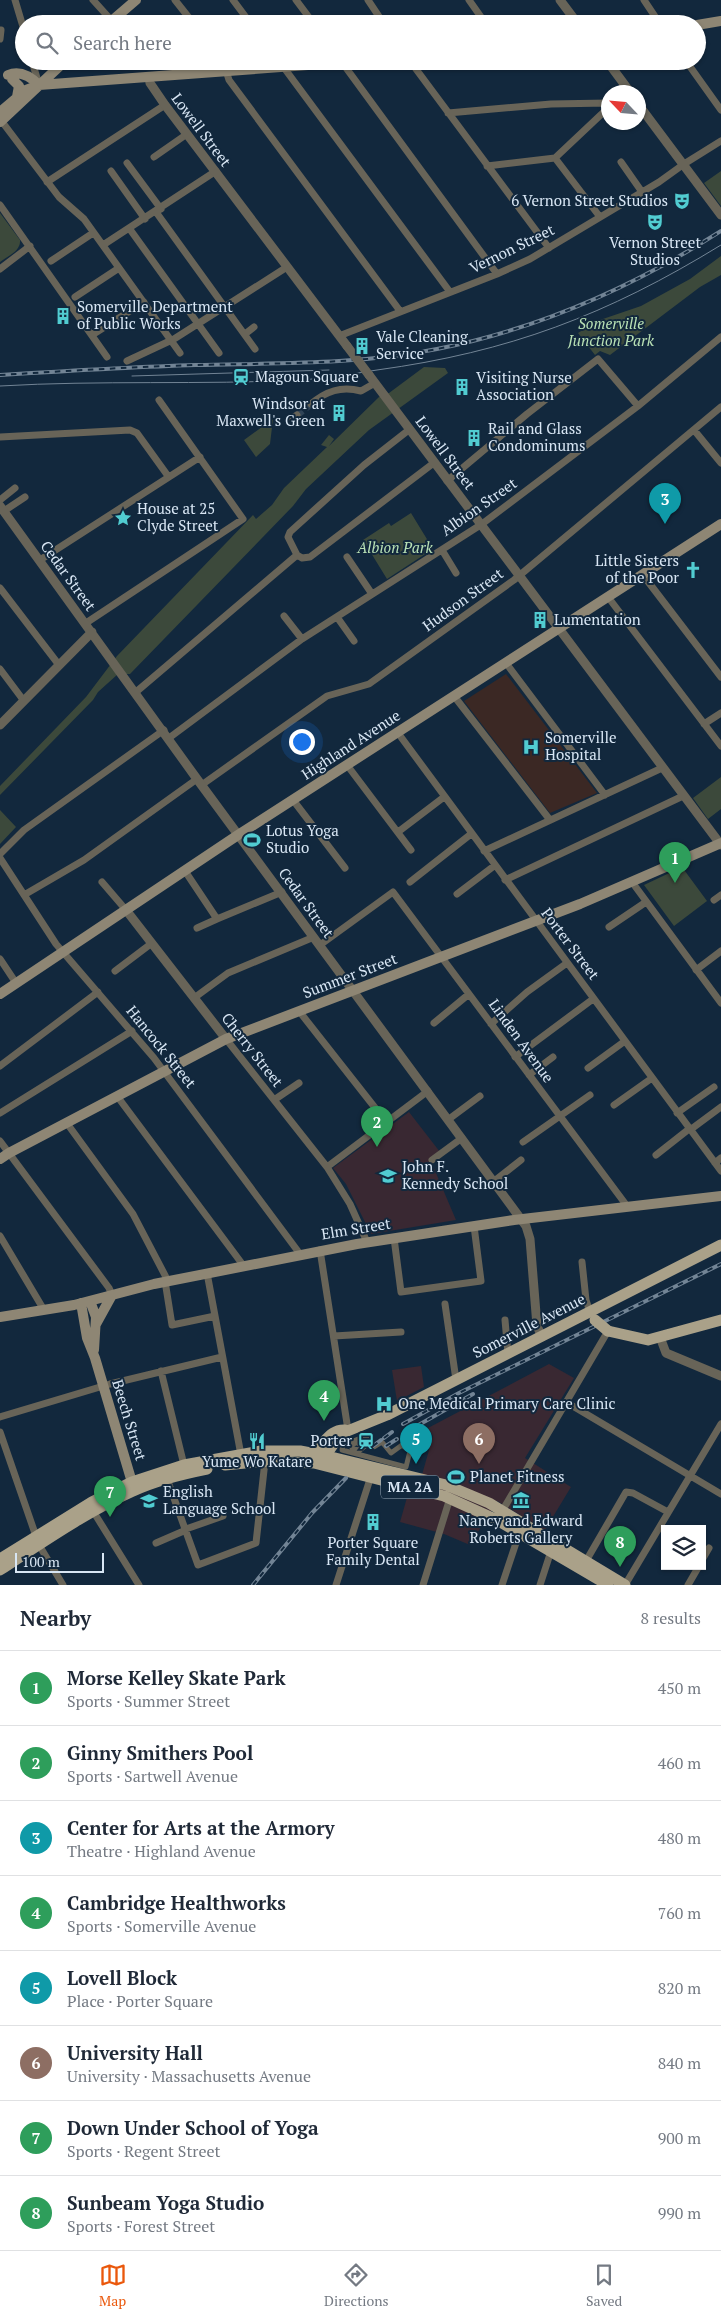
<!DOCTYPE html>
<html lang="en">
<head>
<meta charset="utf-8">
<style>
  body { margin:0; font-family:"PT Serif",serif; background:#f6f6f7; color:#1f2937 }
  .controls { position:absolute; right:15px; bottom:15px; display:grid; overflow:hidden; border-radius:0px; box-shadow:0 1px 4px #0004 }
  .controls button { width:45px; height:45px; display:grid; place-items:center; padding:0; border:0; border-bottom:1px solid #e0e1e3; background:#fff; color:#1f2937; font:25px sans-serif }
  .compass { position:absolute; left:601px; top:85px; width:45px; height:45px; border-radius:50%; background:#fff; box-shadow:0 1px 4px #0004; rotate:296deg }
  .scale { position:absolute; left:15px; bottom:12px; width:89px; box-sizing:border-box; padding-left:5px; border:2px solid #d8e6f4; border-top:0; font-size:14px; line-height:18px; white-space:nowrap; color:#d8e6f4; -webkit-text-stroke:4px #12283d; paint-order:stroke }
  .you { position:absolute; left:301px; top:741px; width:18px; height:18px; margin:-12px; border:4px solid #fff; border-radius:50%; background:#1a73e8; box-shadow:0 0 0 8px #1a73e833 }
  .badge { display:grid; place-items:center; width:32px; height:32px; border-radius:50%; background:#ea580c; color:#fff; font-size:16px; font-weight:700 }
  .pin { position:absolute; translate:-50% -41px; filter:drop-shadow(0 1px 2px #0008) }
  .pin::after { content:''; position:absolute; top:26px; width:18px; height:15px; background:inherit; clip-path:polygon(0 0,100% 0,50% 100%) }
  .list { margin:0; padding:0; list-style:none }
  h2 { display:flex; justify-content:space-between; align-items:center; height:65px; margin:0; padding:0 20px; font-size:21px }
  h2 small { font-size:16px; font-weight:400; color:#747a83 }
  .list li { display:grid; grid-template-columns:32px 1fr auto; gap:15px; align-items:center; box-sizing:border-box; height:75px; padding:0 20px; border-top:1px solid #e0e1e3 }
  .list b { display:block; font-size:19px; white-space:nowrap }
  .list p { margin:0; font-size:16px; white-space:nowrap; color:#747a83 }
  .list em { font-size:16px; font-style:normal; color:#747a83 }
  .icon { flex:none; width:28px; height:28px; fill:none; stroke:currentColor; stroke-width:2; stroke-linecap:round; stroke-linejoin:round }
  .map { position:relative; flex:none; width:721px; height:1585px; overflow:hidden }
  .search { position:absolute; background:#fff; box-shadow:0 1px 4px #0004; left:15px; right:15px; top:15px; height:55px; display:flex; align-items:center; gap:12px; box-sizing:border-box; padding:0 18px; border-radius:28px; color:#747a83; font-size:19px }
  .sheet { height:665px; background:#fff }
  nav { display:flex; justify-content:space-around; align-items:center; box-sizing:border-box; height:70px; border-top:1px solid #e0e1e3; background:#fff; font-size:14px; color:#747a83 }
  nav a { display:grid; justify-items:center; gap:2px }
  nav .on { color:#ea580c }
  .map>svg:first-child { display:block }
  .education { fill:#392832 }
  .medical { fill:#3b2824 }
  .green { fill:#3c493b }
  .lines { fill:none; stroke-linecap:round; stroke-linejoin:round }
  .minor-tunnel { stroke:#304458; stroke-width:7; stroke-dasharray:7 3.5; stroke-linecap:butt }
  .pedestrian { stroke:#686458; stroke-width:5 }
  .minor { stroke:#686458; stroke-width:7 }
  .tertiary { stroke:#686458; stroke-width:9 }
  .secondary { stroke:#8e8674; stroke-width:10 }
  .primary { stroke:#aaa189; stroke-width:11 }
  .tram { stroke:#728495; stroke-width:1 }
  .rail-casing { stroke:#728495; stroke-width:4 }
  .rail { stroke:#12283d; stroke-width:2; stroke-dasharray:5.5; stroke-linecap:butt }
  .tertiary-bridge { stroke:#686458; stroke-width:9 }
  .primary-bridge { stroke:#aaa189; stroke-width:11 }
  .labels { text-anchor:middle; stroke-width:4; stroke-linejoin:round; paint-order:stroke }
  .shield { fill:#12283d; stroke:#9dadbd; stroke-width:1 }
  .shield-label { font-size:14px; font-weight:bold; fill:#d8e6f4 }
  .street-label { font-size:15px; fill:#d8e6f4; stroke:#12283d }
  .poi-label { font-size:15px; fill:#d8e6f4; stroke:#12283d; text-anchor:start }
  .park-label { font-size:15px; font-style:italic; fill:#b9e1b5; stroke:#12283d }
</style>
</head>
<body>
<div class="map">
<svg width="721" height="1585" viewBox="0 0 721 1585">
  <rect width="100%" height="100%" fill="#12283d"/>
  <path class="education" d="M409,1112L440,1152L430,1159L456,1220L371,1234L346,1184L333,1168Z
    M549,1364L574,1378L525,1458L571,1487L545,1530L497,1501L470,1545L444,1534L400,1522L408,1494L416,1496L433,1436L428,1428Z
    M421,1366L424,1387L397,1401L392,1370Z"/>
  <path class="medical" d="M506,674L597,793L550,813L464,701Z"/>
  <path class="green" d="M721,171V206L704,183Z
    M0,213L20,240C21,251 8,256 0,262Z
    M721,256V275L700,287L610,355L600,351L595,355L578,333L597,321L641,306L690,279Z
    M424,367L445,368L448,373L369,430L306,489L293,506L130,674H118L98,692L93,700L0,795V786L86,697L117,656L253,515L256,519L272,505L284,488L327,447L321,445L329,435L334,439L329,446L379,397L389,393Z
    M273,419L270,444L256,457L244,440Z
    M411,513L433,549L387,579L363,540L389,523L391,526Z
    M721,777V809L708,819L693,798Z
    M0,810L16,827L0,844Z
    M682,867L707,901L674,926L644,885Z"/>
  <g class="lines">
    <path class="minor-tunnel" d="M297,415L311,404"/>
    <path class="pedestrian" d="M366,1436L367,1438L359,1444L357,1442L351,1446L353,1449L360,1450L370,1442L374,1447L382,1442L391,1453L402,1445L410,1451L406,1467L342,1450L343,1445Z"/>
    <path class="minor" d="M15,0L24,30
      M93,0L112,21
      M175,0L194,24
      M233,0L251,24
      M296,0L314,24
      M368,0L384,24
      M469,0L486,24
      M644,0L660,24
      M0,39L1,30
      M32,61L39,85
      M223,61L229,80L400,311
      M279,61L450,292
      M341,61L497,274
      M410,61L549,248
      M686,61L721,110
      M448,113L551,104L608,103
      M0,119L59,197L84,219L180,353
      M154,157L187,134
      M555,158L600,217
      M621,162L642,192
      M127,163L161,209
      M487,166L555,158L608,108
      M111,171L145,219
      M47,182L165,105
      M0,205L107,357
      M156,212L255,349
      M129,228L219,353
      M103,245L216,171
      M51,261L93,233
      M0,269L30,246
      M75,297L119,268
      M125,314L144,302
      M245,334L254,327
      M92,335L122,316
      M339,336L497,274L530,259L659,182L684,164L721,141
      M127,361L174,339L287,267
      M311,404C326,391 341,386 361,391L375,383
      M292,418L297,415
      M410,429L364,465L290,532L288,537L297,555L302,558L310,557L435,462
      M694,430L721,463
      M0,437L130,430L137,433L168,476
      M447,481L527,414L598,359L638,406
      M0,500L15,488
      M4,511L25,497
      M442,550L456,573
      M347,557L372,594
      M40,560L200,457
      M643,575L721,677
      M0,588L59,665
      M608,597L721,746
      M284,616L302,639
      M337,617L354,641
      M86,623L243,519L159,400
      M506,663L605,795
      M0,669L24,701
      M136,692L297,555
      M454,696L550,820
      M704,724L721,713
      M398,733L721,1171
      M169,738L302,639L482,524L638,406L721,337
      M347,765L411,850
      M203,784L327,696L369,684L514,580L721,407
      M293,800L345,868
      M398,832L444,797
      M484,851L662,768
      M0,854L24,830L164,730
      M0,858L56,944L154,1058L300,1254
      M185,871L217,919L282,892
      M505,880L683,796
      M102,882L126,910
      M410,882L471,834
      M632,882L721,1003
      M457,894L494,866
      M24,895L84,860L197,779
      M714,900L721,895
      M609,927L646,902
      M197,928L217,919
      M320,945L393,892L627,1206
      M0,959L16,983
      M696,970L721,951
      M115,971L152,943
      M194,998L228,973L314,937
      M299,1011L387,1123
      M434,1023L469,994
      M491,1024L527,992L567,963
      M226,1039L327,1167L350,1204L367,1242
      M515,1057L593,999
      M0,1066L98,992
      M588,1068L625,1041
      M529,1075L553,1057
      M117,1096L243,1265
      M274,1100L299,1083
      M614,1105L652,1078
      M0,1113L132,1031
      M677,1113L714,1087
      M449,1119L480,1096
      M66,1122L133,1214L168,1281
      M690,1130L721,1107
      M0,1141L109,1288L112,1295
      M523,1142L590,1095
      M656,1155L689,1129
      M432,1160L462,1138
      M715,1163L721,1158
      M327,1167L428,1091
      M493,1182L521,1160
      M0,1236L44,1310
      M394,1238L401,1292L481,1281L474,1226
      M320,1250L348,1430
      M582,1262L586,1300L590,1312
      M207,1273L241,1455
      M165,1281L172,1325L215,1316
      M445,1304L456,1380
      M505,1320L508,1354
      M334,1336L401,1332
      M161,1371L184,1465
      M566,1402L721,1494
      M0,1417L110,1384L222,1357
      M0,1432L39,1545L63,1585
      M166,1476L198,1565L256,1543L265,1461
      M93,1511L139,1585
      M501,1513L608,1331
      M186,1529L223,1516
      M156,1543L186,1530
      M702,1560L709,1548
      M586,1561L626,1492L633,1493L668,1512
      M336,1585L371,1476
      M423,1585L450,1498
      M502,1585L517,1540L522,1534
      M540,1585L551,1551
      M625,1585L721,1424
      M688,1585L699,1566"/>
    <path class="tertiary" d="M560,0L578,24
      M607,61L630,92
      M149,77L150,83L165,105L347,346
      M638,104L721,215
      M369,375L721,845
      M0,506L197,779L526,1226L530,1239L537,1326L542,1337
      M0,725L92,632
      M126,910L226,1039
      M660,1337L666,1353L721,1376"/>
    <path class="secondary" d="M108,24L136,0
      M697,25L721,21
      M8,75C20,70 30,76 39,85
      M12,79L19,86L17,97
      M0,112L26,90L39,85L362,61
      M0,122L65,61
      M0,994L238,835L721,524
      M0,1159L9,1153L226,1039L580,904L721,843
      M90,1301L96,1317L94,1350
      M81,1303L87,1338L95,1358L134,1489
      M0,1317L74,1305L154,1284L357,1244L514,1220L721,1196
      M96,1324L112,1295"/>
    <path class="primary" d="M608,1331L648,1340L721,1320
      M311,1453C324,1446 329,1429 345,1430
      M322,1461L337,1439L345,1432L387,1415L721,1245
      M225,1465L265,1461L314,1463L444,1496L497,1520L608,1585
      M0,1559L92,1502L132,1482L184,1465L261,1451H300L327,1456L446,1485L489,1503L625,1585
      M0,1570C43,1542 86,1512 133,1491C156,1480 182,1474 207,1469"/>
    <path class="tram" d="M132,376L329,370
      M0,386C100,380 201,385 302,380C327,378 352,374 377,370C509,352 607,315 721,245"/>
    <g class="rail-casing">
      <path id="rail" d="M0,375C65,371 131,367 196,365C276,363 358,365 437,349C539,329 633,287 721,231
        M403,1424L459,1393L721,1264
        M408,1431L473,1394
        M384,1438L392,1432
        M373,1446L381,1440
        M386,1446L397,1439
        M253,1585L312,1513L346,1478"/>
    </g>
    <use href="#rail" class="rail"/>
    <path class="tertiary-bridge" d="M347,346L369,375"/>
    <path class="primary-bridge" d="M595,1320L608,1331"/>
  </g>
  <defs>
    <g id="theatre-bare" transform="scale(1.35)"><path d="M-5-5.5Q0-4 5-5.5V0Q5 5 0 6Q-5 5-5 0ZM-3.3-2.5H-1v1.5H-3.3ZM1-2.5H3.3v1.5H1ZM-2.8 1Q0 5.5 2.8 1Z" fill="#51ccd1" stroke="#12283d" stroke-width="2.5" paint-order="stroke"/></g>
    <g id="building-bare" transform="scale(1.35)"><path d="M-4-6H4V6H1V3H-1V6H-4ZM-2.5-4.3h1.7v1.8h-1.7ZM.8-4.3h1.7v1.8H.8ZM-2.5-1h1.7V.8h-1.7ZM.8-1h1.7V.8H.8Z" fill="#51ccd1" stroke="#12283d" stroke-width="2.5" paint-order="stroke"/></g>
    <g id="station-bare" transform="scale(1.35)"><path d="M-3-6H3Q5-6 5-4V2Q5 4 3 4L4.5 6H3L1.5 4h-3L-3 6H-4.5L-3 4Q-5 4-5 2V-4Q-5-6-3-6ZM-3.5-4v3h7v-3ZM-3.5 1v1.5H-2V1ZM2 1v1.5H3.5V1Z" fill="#51ccd1" stroke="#12283d" stroke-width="2.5" paint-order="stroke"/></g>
    <g id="sight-bare" transform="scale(1.35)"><path d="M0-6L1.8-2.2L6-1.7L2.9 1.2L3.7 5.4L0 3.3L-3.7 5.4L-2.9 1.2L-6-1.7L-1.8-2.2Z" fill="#51ccd1" stroke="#12283d" stroke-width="2.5" paint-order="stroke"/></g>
    <g id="church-bare" transform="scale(1.35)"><path d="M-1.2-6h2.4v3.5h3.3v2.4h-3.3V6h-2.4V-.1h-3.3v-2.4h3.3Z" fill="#51ccd1" stroke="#12283d" stroke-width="2.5" paint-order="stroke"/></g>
    <g id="hospital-bare" transform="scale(1.35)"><path d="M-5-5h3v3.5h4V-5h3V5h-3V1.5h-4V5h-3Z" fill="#51ccd1" stroke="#12283d" stroke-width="2.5" paint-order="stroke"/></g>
    <g id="stadium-bare" transform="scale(1.35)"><path d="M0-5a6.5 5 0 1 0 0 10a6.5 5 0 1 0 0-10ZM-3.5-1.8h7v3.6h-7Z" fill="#51ccd1" stroke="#12283d" stroke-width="2.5" paint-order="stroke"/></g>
    <g id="school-bare" transform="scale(1.35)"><path d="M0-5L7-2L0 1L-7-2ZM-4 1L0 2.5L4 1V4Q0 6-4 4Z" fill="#51ccd1" stroke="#12283d" stroke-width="2.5" paint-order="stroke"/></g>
    <g id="restaurant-bare" transform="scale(1.35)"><path d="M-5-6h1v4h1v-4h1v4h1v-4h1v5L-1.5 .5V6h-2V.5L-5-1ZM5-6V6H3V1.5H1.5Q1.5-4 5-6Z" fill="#51ccd1" stroke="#12283d" stroke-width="2.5" paint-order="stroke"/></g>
    <g id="museum-bare" transform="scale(1.35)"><path d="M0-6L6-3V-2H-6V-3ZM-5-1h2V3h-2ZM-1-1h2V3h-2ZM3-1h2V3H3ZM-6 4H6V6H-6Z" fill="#51ccd1" stroke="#12283d" stroke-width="2.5" paint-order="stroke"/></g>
  </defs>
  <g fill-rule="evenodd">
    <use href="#theatre-bare" x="682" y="201"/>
    <use href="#theatre-bare" x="655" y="222"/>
    <use href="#building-bare" x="63" y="316"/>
    <use href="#building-bare" x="362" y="346"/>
    <use href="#station-bare" x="241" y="377"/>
    <use href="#building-bare" x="462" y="387"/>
    <use href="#building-bare" x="339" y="413"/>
    <use href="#building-bare" x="474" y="438"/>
    <use href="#sight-bare" x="123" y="518"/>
    <use href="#church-bare" x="693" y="570"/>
    <use href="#building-bare" x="540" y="620"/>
    <use href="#hospital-bare" x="531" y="747"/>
    <use href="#stadium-bare" x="252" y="840"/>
    <use href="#school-bare" x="388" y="1176"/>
    <use href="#hospital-bare" x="384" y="1404"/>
    <use href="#restaurant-bare" x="257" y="1441"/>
    <use href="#station-bare" x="366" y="1441"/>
    <use href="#stadium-bare" x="456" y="1477"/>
    <use href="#museum-bare" x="521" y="1500"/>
    <use href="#school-bare" x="149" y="1501"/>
    <use href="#building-bare" x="373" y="1522"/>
  </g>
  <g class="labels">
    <rect class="shield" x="381" y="1475.5" width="58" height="23" rx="4"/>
    <g class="shield-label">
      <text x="410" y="1492">MA 2A</text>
    </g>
    <g class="street-label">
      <text transform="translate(201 130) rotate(53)" y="5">Lowell Street</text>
      <text transform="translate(512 249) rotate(-26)" y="5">Vernon Street</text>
      <text transform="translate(445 453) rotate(53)" y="5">Lowell Street</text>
      <text transform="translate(479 507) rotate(-35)" y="5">Albion Street</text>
      <text transform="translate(68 576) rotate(54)" y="5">Cedar Street</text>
      <text transform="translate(463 600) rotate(-36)" y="5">Hudson Street</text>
      <text transform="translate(351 745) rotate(-33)" y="5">Highland Avenue</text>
      <text transform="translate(306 903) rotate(54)" y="5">Cedar Street</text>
      <text transform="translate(570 944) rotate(53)" y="5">Porter Street</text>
      <text transform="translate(350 976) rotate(-21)" y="5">Summer Street</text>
      <text transform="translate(521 1041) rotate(54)" y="5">Linden Avenue</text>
      <text transform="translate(161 1047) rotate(51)" y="5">Hancock Street</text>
      <text transform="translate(252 1050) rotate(52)" y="5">Cherry Street</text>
      <text transform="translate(356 1229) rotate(-9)" y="5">Elm Street</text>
      <text transform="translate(529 1326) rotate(-27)" y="5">Somerville Avenue</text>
      <text transform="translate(129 1420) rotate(73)" y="5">Beech Street</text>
    </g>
    <g class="poi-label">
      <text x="668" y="206" text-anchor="end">6 Vernon Street Studios</text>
      <text x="655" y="248" text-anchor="middle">Vernon Street<tspan x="655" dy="17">Studios</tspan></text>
      <text x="77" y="312">Somerville Department<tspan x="77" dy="17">of Public Works</tspan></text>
      <text x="376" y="342">Vale Cleaning<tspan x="376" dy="17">Service</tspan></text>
      <text x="255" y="382">Magoun Square</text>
      <text x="476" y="383">Visiting Nurse<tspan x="476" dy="17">Association</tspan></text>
      <text x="325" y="409" text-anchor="end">Windsor at<tspan x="325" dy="17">Maxwell's Green</tspan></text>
      <text x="488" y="434">Rail and Glass<tspan x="488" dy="17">Condominums</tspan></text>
      <text x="137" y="514">House at 25<tspan x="137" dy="17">Clyde Street</tspan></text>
      <text x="679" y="566" text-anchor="end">Little Sisters<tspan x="679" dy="17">of the Poor</tspan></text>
      <text x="554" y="625">Lumentation</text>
      <text x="545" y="743">Somerville<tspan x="545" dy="17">Hospital</tspan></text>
      <text x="266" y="836">Lotus Yoga<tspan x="266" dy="17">Studio</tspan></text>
      <text x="402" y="1172">John F.<tspan x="402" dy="17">Kennedy School</tspan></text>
      <text x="398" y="1409">One Medical Primary Care Clinic</text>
      <text x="352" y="1446" text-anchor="end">Porter</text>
      <text x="257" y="1467" text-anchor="middle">Yume Wo Katare</text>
      <text x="470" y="1482">Planet Fitness</text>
      <text x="163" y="1497">English<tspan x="163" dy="17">Language School</tspan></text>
      <text x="521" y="1526" text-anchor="middle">Nancy and Edward<tspan x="521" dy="17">Roberts Gallery</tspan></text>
      <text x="373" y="1548" text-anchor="middle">Porter Square<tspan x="373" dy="17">Family Dental</tspan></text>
    </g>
    <g class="park-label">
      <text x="611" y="329">Somerville<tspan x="611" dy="17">Junction Park</tspan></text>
      <text x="395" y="553">Albion Park</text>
    </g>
  </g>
</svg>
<div class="controls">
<button><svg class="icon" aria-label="layers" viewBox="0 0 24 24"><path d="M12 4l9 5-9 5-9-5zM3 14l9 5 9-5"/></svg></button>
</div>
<svg class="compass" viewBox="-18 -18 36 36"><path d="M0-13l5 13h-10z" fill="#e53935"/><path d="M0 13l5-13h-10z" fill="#747a83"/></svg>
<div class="scale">100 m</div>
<div class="you"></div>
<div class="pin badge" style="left:675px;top:883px;background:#2e9e5b">1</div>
<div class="pin badge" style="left:377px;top:1147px;background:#2e9e5b">2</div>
<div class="pin badge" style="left:665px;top:524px;background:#0f9aa8">3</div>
<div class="pin badge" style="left:324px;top:1421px;background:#2e9e5b">4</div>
<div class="pin badge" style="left:416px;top:1464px;background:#0f9aa8">5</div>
<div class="pin badge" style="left:479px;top:1464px;background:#8d6e63">6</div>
<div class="pin badge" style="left:110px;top:1517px;background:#2e9e5b">7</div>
<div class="pin badge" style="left:620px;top:1567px;background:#2e9e5b">8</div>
<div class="search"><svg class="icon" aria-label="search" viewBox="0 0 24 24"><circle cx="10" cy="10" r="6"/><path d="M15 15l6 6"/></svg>Search here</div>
</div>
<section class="sheet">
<h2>Nearby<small>8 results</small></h2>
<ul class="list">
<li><span class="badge" style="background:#2e9e5b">1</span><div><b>Morse Kelley Skate Park</b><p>Sports · Summer Street</p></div><em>450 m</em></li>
<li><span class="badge" style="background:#2e9e5b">2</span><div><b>Ginny Smithers Pool</b><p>Sports · Sartwell Avenue</p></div><em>460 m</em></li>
<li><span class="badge" style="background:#0f9aa8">3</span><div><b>Center for Arts at the Armory</b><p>Theatre · Highland Avenue</p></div><em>480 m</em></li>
<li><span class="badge" style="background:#2e9e5b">4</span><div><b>Cambridge Healthworks</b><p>Sports · Somerville Avenue</p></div><em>760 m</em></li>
<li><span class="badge" style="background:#0f9aa8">5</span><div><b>Lovell Block</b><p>Place · Porter Square</p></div><em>820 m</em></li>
<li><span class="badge" style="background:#8d6e63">6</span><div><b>University Hall</b><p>University · Massachusetts Avenue</p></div><em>840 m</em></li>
<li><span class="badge" style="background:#2e9e5b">7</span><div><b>Down Under School of Yoga</b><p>Sports · Regent Street</p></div><em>900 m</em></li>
<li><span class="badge" style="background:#2e9e5b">8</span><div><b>Sunbeam Yoga Studio</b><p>Sports · Forest Street</p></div><em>990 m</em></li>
</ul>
</section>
<nav>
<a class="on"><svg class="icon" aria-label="map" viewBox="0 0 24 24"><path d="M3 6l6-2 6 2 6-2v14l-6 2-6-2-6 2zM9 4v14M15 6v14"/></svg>Map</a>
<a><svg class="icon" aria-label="directions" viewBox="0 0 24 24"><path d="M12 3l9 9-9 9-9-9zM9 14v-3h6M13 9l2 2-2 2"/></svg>Directions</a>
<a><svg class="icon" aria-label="saved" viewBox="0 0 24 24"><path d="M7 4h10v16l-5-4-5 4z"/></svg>Saved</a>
</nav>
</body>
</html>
